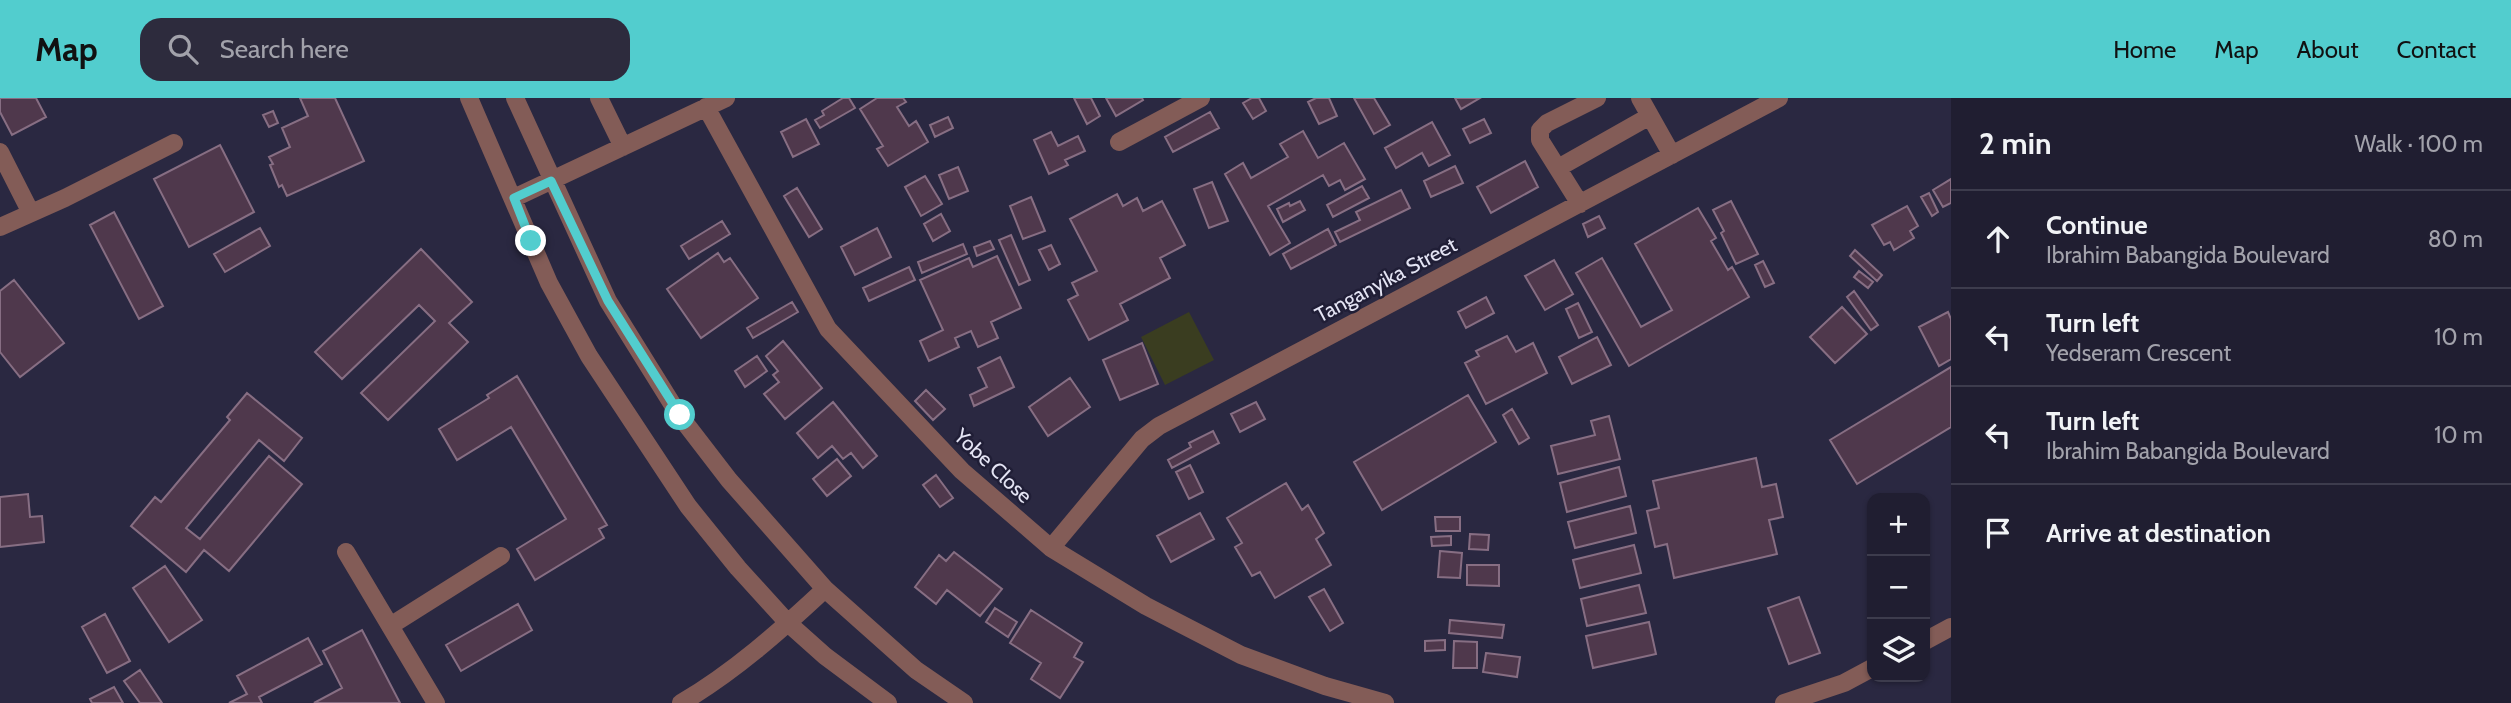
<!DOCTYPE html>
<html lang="en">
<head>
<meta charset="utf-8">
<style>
  body { margin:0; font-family:Cabin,sans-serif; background:#2d2b3d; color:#f1f3f6 }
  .controls { position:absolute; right:21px; bottom:21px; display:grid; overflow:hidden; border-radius:14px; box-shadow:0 2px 5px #0004 }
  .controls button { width:63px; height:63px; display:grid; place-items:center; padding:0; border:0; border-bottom:2px solid #3d3c4d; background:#201e31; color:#f1f3f6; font:35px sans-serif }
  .stop { position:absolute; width:21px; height:21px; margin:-16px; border:5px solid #52cdce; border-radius:50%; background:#fff }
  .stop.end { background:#52cdce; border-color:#fff; box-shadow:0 2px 7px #0008 }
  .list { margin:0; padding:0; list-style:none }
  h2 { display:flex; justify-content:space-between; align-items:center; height:91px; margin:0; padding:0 28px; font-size:30px }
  h2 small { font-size:23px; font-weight:400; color:#a2a2ab }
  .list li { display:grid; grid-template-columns:46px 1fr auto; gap:21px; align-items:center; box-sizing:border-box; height:98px; padding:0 28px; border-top:2px solid #3d3c4d }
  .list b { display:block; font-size:26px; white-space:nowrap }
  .list p { margin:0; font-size:23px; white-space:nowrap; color:#a2a2ab }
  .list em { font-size:23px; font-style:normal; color:#a2a2ab }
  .icon { flex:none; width:38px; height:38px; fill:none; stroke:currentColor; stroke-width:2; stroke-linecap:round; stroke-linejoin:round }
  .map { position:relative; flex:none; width:1951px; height:605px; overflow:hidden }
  header { display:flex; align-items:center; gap:42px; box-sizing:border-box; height:98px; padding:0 35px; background:#52cdce; color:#111 }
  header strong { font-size:33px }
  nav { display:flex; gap:38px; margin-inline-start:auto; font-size:24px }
  .search { width:490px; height:63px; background:#2d2b3d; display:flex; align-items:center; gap:18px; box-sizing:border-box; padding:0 24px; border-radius:21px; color:#a2a2ab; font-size:26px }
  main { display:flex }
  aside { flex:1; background:#201e31 }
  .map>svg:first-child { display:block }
  .green { fill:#3a3d20 }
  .building { fill:#4f384c; stroke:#876e83; stroke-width:2 }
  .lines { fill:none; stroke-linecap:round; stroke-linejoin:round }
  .minor { stroke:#835c57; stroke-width:18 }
  .route { stroke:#52cdce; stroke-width:9 }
  .labels { text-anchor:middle; stroke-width:5; stroke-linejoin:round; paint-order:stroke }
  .street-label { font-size:21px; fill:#e4e4f4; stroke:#201e36 }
</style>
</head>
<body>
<header>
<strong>Map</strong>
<div class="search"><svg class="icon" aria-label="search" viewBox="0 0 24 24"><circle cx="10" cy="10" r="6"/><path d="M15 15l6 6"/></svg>Search here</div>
<nav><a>Home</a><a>Map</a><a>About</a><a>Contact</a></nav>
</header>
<main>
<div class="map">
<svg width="1951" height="605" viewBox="0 0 1951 605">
  <rect width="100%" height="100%" fill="#2a2841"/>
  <path class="green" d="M1189,214L1214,262L1165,287L1141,239Z"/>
  <path class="building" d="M0,0H36L46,19L12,37L0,14Z
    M300,0H335L364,63L287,98L282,87L279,89L270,67L273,66L269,59L290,49L282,30L308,18Z
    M843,0H849L855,10L820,30L815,22L824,17L822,13Z
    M877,0H903L906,4L897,9L909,28L916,23L928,44L888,68L877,51L883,48L860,11Z
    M1074,0H1091L1100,18L1087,26Z
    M1106,0H1142L1143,2L1116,18Z
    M1252,0H1259L1266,13L1253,21L1243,5Z
    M1316,0H1329L1337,18L1319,26L1308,4Z
    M1354,0H1374L1390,27L1374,36Z
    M1455,0H1480L1461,11Z
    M273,13L278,25L269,29L263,17Z
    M1210,14L1219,30L1173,54L1165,39Z
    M948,19L953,30L935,39L930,27Z
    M806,21L819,46L793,59L781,34Z
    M1484,21L1491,35L1470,45L1463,31Z
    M1432,24L1450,57L1429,68L1422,55L1396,70L1385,50Z
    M1303,33L1318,60L1344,45L1365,81L1345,92L1340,82L1329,88L1323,77L1268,108L1290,145L1270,157L1225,76L1243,65L1251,80L1288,59L1280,46Z
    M1051,34L1058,48L1078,38L1085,53L1065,62L1068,67L1049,76L1034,42Z
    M220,47L254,114L189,149L154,81Z
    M1525,63L1538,89L1491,115L1477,89Z
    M1455,68L1463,85L1431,99L1424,83Z
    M958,69L968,93L949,101L939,77Z
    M925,78L942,106L921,118L905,89Z
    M1951,81V105L1943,109L1933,92Z
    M1212,84L1228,123L1209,130L1194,91Z
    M1362,88L1369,100L1333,119L1327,107Z
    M797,90L822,131L809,139L784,98Z
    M1401,92L1410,110L1340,144L1335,134L1360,122L1356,114Z
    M1929,95L1938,114L1932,118L1921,99Z
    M1117,96L1123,108L1137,100L1143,113L1162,103L1185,147L1160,160L1170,180L1120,206L1128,222L1089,242L1068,202L1078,197L1072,185L1097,173L1070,121Z
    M1031,99L1045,133L1023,141L1010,108Z
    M1300,103L1305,112L1283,124L1277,111L1289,105L1290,108Z
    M1731,103L1758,156L1736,166L1721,135L1724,133L1713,112Z
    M1907,108L1918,128L1910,133L1914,140L1894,152L1890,144L1884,147L1872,127Z
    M1698,110L1716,140L1711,143L1728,172L1732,169L1749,199L1629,268L1576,175L1602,160L1641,229L1672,212L1635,146Z
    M114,114L163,208L139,221L90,127Z
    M941,116L950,133L933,143L924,126Z
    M1599,118L1605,130L1588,139L1583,126Z
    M722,123L730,136L689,161L681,148Z
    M260,130L270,148L225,174L214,156Z
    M877,130L891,159L855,177L841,149Z
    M1328,131L1336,147L1291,171L1283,156Z
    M1011,137L1030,182L1019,187L999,142Z
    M990,143L994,151L977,158L974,149Z
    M963,146L967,156L922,175L918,164Z
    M1051,147L1060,166L1049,172L1039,152Z
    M421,151L472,204L449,225L468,244L388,322L361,295L435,223L419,207L342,281L315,254Z
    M1855,152L1882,177L1877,183L1850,158Z
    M718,155L724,164L730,160L758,200L701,240L667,191Z
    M997,158L1021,210L991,224L998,240L978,249L971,233L955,240L959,249L929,263L920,243L943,232L920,182L969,160L973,169Z
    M1554,162L1573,196L1545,212L1525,178Z
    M1763,163L1774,185L1765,189L1755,167Z
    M909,169L915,182L869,203L863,190Z
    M1859,173L1873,184L1868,190L1854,179Z
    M14,182L64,245L20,279L0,254V193Z
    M1854,193L1878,227L1871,232L1847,199Z
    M1486,199L1494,215L1466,230L1458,214Z
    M792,204L798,214L753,240L747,230Z
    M1578,205L1592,234L1579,240L1566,211Z
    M1842,209L1867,236L1835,265L1810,239Z
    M1948,214L1951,221V261L1939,268L1919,229Z
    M1507,238L1516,254L1533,245L1547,275L1486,306L1465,265L1479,258L1476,253Z
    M1597,239L1611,267L1572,286L1559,259Z
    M783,243L822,290L785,321L764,296L779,284L773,277L778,273L766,258Z
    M1142,245L1158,286L1120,302L1103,262Z
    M757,258L767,273L745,289L735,273Z
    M1000,259L1014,289L974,308L970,297L987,289L978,270Z
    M1951,269V329L1857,386L1830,342Z
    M517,278L607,427L599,431L604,440L535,482L517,451L566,421L511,329L457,362L439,331L489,300L487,297Z
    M1070,280L1090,309L1048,338L1029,309Z
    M926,292L945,311L933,322L915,303Z
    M247,295L302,340L284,363L259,342L186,430L200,441L269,358L302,386L229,473L204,452L186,474L131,428L155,399L161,404L230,322L227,319Z
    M1468,297L1496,344L1382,412L1354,364Z
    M833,304L877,358L863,370L851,355L843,361L832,348L818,360L797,335Z
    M1256,304L1265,321L1240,334L1231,316Z
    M1512,311L1529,340L1519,346L1503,317Z
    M1609,318L1620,361L1558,376L1551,348L1595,337L1591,323Z
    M1213,333L1219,345L1172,370L1168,362L1191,349L1189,345Z
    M1756,360L1762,389L1776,386L1783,419L1769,422L1777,456L1674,480L1667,446L1655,449L1647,413L1659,410L1653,383Z
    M837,361L851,378L827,398L813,381Z
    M1190,367L1203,394L1189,401L1176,374Z
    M1619,369L1626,398L1567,414L1560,385Z
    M936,377L953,400L940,409L923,387Z
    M1286,385L1302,412L1308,407L1324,435L1316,441L1331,467L1275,500L1260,474L1252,478L1235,449L1242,445L1227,420Z
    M28,396L30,419L42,418L44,444L0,449V399Z
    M1630,408L1636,435L1575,450L1568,424Z
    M1200,415L1214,441L1171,464L1157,438Z
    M1435,419H1460V433H1436Z
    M1470,436L1489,437L1488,452L1469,451Z
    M1451,438V447L1432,448L1431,439Z
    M1634,447L1641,475L1580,490L1573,462Z
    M1440,453L1462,455L1460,480L1438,479Z
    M954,454L1002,491L980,518L947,492L936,506L915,489L939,457L946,463Z
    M1467,467H1499V488L1467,487Z
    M165,468L202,522L169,544L133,490Z
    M1639,487L1646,515L1587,528L1581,501Z
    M1324,491L1343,525L1330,533L1309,499Z
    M1799,499L1820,555L1789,566L1768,510Z
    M518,506L532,532L461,573L446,547Z
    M995,510L1017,524L1008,539L986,524Z
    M1031,512L1082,545L1074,559L1083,564L1060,600L1031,581L1041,565L1010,545Z
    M105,516L130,563L107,575L82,529Z
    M1450,522L1504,527L1502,540L1449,535Z
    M1649,524L1656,556L1593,570L1586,538Z
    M362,532L400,605H314L342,590L323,553Z
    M308,540L322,566L259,599L262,605H229L247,596L237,578Z
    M1445,542V552L1425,553V543Z
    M1454,543L1477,544V570H1453Z
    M1486,555L1520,559L1517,579L1483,574Z
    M140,572L162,605H140L124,583Z
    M114,589L123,605H92L90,601Z"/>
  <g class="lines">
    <path class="minor" d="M469,0L549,185L589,258L688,408L738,470L788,525L825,558L888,605
      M515,0L608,203L679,317L729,382L825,491L916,572L964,605
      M599,0L623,49
      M1640,0L1672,57
      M706,9L828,231L962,373L1051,450L1146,508L1241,557L1325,588L1385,605
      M1119,44L1201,0
      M0,54L31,115
      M1558,70L1650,18
      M514,100L726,0
      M1580,106L1540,42V32L1547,25L1597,0
      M0,129L65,100L174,45
      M1051,450L1142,341L1159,328L1779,0
      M346,454L436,605
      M390,528L501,458
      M1925,543L1951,529
      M681,605C734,574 780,533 825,491
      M1784,605L1844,585L1872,570"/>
  </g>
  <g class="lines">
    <path class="route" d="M531,143L514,100L551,83L608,203L680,317"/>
  </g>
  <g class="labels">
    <g class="street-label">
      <text transform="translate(1386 182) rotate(-28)" y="7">Tanganyika Street</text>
      <text transform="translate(993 368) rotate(43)" y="7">Yobe Close</text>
    </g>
  </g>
</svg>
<div class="controls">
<button>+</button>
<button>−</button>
<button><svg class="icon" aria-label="layers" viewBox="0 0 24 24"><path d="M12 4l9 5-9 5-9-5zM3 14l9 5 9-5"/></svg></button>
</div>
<div class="stop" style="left:680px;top:317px"></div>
<div class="stop end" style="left:531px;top:143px"></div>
</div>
<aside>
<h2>2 min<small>Walk · 100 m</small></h2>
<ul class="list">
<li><svg class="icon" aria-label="ahead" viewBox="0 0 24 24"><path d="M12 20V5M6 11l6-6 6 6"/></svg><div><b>Continue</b><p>Ibrahim Babangida Boulevard</p></div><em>80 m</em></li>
<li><svg class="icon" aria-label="left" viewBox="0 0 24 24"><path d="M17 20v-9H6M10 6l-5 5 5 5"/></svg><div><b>Turn left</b><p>Yedseram Crescent</p></div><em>10 m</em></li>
<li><svg class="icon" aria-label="left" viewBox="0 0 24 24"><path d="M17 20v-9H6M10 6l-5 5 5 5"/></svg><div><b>Turn left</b><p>Ibrahim Babangida Boulevard</p></div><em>10 m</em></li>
<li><svg class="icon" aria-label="arrive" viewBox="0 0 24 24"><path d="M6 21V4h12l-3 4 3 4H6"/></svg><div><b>Arrive at destination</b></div></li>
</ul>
</aside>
</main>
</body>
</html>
